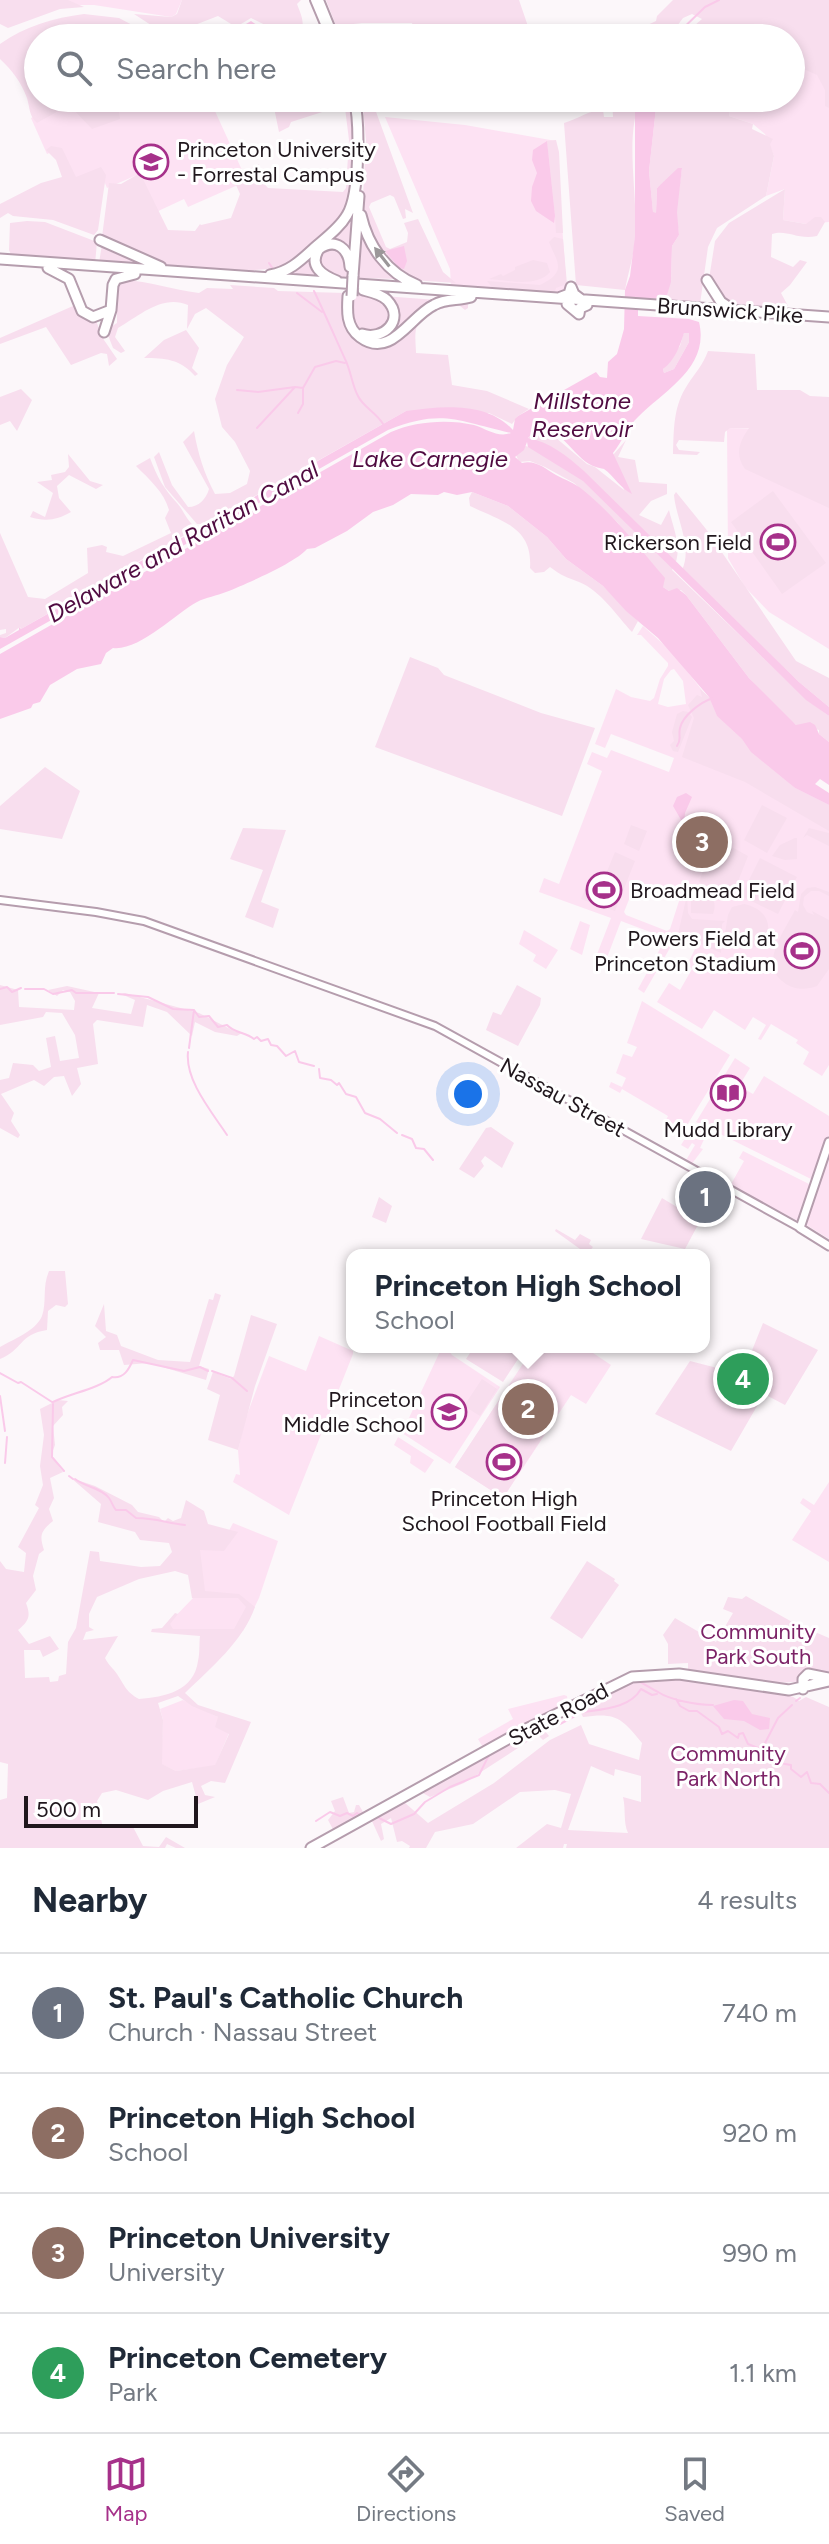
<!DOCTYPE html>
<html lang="en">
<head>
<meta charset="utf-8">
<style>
  body { margin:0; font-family:Figtree,sans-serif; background:#f6f6f7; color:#1f2937 }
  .scale { position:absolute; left:24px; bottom:20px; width:174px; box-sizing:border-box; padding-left:8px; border:4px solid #20171d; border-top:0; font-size:22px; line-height:28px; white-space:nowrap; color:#20171d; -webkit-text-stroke:6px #fff; paint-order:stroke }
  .you { position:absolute; left:468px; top:1094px; width:28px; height:28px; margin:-20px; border:6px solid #fff; border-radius:50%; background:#1a73e8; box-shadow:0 0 0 12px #1a73e833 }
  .badge { display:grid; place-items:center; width:52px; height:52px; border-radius:50%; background:#a6318a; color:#fff; font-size:26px; font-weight:700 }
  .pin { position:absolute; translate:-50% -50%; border:4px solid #fff; box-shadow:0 2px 8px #0006 }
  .popup { position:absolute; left:346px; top:1249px; width:364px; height:104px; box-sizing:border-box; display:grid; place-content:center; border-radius:16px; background:#fff; filter:drop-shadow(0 2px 6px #0005); font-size:26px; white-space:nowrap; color:#747a83 }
  .popup b { font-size:30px; color:#1f2937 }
  .popup::after { content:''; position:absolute; left:50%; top:100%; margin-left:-16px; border:16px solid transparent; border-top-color:#fff }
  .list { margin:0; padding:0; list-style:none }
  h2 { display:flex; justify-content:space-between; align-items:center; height:104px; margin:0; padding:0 32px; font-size:34px }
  h2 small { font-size:26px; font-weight:400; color:#747a83 }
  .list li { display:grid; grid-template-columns:52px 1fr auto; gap:24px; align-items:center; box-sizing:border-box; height:120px; padding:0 32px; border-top:2px solid #e0e1e3 }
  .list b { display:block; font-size:30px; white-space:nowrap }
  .list p { margin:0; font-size:26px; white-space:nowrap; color:#747a83 }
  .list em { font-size:26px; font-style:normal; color:#747a83 }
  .icon { flex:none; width:44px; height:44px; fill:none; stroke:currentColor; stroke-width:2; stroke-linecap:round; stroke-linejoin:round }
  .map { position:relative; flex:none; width:829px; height:1848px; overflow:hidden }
  .search { position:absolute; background:#fff; box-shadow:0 4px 12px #0003; left:24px; right:24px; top:24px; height:88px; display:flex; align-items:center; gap:20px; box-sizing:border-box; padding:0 28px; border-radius:44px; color:#747a83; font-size:30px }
  .sheet { height:584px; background:#fff }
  nav { display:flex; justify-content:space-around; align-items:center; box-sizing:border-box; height:112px; border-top:2px solid #e0e1e3; background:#fff; font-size:22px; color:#747a83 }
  nav a { display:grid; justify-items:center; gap:4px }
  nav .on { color:#a6318a }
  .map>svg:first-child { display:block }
  .built { fill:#fde2f3; fill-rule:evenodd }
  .green { fill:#f8deee; fill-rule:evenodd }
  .water { fill:#facaea; fill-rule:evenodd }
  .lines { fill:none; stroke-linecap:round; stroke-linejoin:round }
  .stream { stroke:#facaea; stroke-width:2 }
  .secondary-casing { stroke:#b59dad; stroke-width:10 }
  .primary-casing { stroke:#b59dad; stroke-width:11 }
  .highway-casing { stroke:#b59dad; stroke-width:13 }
  .secondary { stroke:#fff; stroke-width:6 }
  .primary { stroke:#fff; stroke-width:7 }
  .highway { stroke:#fff; stroke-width:9 }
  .highway-bridge-casing { stroke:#b59dad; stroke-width:13; stroke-linecap:butt }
  .highway-bridge { stroke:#fff; stroke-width:9 }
  .oneway { fill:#9b9799 }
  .labels { text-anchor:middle; stroke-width:6; stroke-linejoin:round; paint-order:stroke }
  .poi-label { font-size:22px; fill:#20171d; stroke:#fff; text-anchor:end }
  .street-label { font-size:22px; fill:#20171d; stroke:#fff }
  .park-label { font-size:22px; fill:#7c2367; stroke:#fff }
  .water-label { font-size:24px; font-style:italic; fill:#500b41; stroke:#fff }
</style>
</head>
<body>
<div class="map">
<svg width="829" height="1848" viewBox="0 0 829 1848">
  <rect width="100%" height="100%" fill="#fcf7fa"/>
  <path class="built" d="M58,0H182L176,14L171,17L94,5H65Z
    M753,12L829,44V222L806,224L783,220L785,189L766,196L774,156L765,134L753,124L729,116L732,98H791V38H746Z
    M77,98H209L247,181L188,207L184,199L154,213L137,175L107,188L100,171L73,182L58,149L47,154L31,118Z
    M385,117L465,125L556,141L567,294L451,285L450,269Z
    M727,428L829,430V649L769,612L745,587L728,558Z
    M643,626L671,651L705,694L795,788L829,805V1065L822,1076L803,1064L809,1052L796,1043L798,1040L771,1024L761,1040L758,1039L766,1025L753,1017L745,1030L714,1010L702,1029L657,1002L669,983L680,990L692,969L687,965L695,949L674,941L644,993L638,989L666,938L621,921L603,968L594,962L611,918L539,892L544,878L559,884L602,771L587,764L592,752L607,758L611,750L669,772L674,758L611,734L605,748L595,744L616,689L631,697L650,701L654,698L660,679L668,666V663L641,635H637ZM674,669L683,681L686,704L668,707L658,704L664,679L671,670ZM636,882L680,898L670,929L667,931L626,915L624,912Z
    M580,921L590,925L582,955L570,949Z
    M524,930L558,950L546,969L533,961L536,955L519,944Z
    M642,1001L730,1055L684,1130L666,1120L668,1116L622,1089L620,1093L609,1087L611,1082L622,1087L626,1078L616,1073L623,1054L632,1057L637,1047L627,1043Z
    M735,1058L750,1068L739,1086L753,1094L764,1076L829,1116V1135L813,1180L696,1122Z
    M693,1126L707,1133L700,1148L703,1149L691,1165L685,1162L695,1145L692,1143L688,1149L681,1145Z
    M829,1149V1239L803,1223Z
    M743,1151L811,1185L798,1221L730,1186L744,1161L739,1158Z
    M319,1336L353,1351V1354L289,1515L233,1482L236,1474L240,1475L238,1450L245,1420L269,1356L306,1371Z
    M442,1347H446L452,1355L500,1387L450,1464L402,1433Z
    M534,1347H584L611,1365L586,1404L571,1395L503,1498L455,1467Z
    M398,1437L434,1460L425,1473L410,1463L411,1456L394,1445Z
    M829,1482V1562L792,1540L811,1511L800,1503L803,1498L814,1505Z
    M233,1523L278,1541L259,1598L243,1631L162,1630L195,1596L194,1549L221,1546Z
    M564,1695L567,1696L568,1704L485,1751L478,1739L513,1719L508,1709Z
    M183,1700L218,1717L229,1733L215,1766L176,1771L161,1764L163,1720L160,1709Z"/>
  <path class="green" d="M0,0H68L84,7L60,9L8,28L0,24Z
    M182,0H301L297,4C302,17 306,25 299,38H292L251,18L236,27L218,16L187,28L183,38H171L134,14L171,17L177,14Z
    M326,0H519L532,38H421L415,34L412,23H362L336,26Z
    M673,0H829V108L825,106V90L817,75L797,66L791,72V38H783L782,34L772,33L771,38H680L702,19L692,14L683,18L674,30L668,31L662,38H620L656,21L657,16Z
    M84,14L119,18L157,38H38V98H136L118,106L120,119L92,129L69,105L37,123C29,116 30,108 27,98C21,82 12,70 0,59V44C25,26 54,18 84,14Z
    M272,98H351C354,122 359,194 346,214C333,234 295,261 274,272L270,269L254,270L255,272L161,265L102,237L109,183L121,184L140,173L168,230L195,231L200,224L201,225L231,218L240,194L233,178L259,164L260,179L268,188L343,192L346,188L349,140L345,108L341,106L291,122L289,127L279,132Z
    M362,98H371L413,213L405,209L406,218L403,219L394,197L390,195L371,203L369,207L386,247L390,249L407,242L408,233L404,223L418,219L443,272L456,283L412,280L379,253L362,215L366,140Z
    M612,98H641C624,138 638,191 635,235C635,254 628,272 625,290L576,285L564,123C578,119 589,110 603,110L604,117H613Z
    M654,98H732L729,116L753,124L752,129L773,139L770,144L774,156L766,196L717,228L708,247L700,304L638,299L671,282L672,246L679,235L676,212L682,168L657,188L656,213H653L649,171L656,108Z
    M556,140L559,152L563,233H556L555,216L547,141Z
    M51,146L62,148L76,177L101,167L106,175L98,230L94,235L53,220L13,216L8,213L0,218V204L41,183L62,177L56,160L46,150Z
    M785,189L783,220L806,224L815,217H821L825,222L817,236C797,240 787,229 772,234L771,257L793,267L800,260L807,262L790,285L781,293L788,306L732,307L723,300L709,279L715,241L729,223Z
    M352,213L350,248L349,252L328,241Z
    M27,221L45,222L97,242L95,264L12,257L9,250L10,223Z
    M359,224L399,279L355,278Z
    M554,237L563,239L567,284L556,288L554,294L494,290L487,281L540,285C569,271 556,261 549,242Z
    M102,244L139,260L147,268L99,263Z
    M337,246L347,261V279L321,271L317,256L321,248Z
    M317,247L322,278L276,275Z
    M533,260L547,263L550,272C537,288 507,280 489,279L501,274L503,276L515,270V267Z
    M57,273L64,278L85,317L96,321L104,340L117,359L109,366L107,354L101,353L71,365L46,327L0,344V338L73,306C71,295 67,282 57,278Z
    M123,280C150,281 172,290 199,293L207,288L233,289L230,285L274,288L278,291L345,293L346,323L384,346C408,328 435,296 468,303V308L465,310L460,306C446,306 424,312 417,326C414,333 416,346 416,353L448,355L452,385L487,391L529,409L518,416L512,424L489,413L406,411L205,524H197L165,487L154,457L159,452L172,485L188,507C199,507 206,499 209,489L183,442L194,431C198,454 204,473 215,494L230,493L247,484L250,471L235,442L222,427L215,399L227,365L244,337L206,308L195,314L187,329L188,305C163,294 140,315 118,328L115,337L125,351L121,353L113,348L106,330L117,323V314L113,308L114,285Z
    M354,294L381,297L393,316L380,334L360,331L353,321Z
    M383,296L437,300L394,336L374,340L395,324Z
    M186,330L199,348L192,368L198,374L195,376C180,359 165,358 144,358L164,340Z
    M684,332L689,333V342L674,369L664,373L663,369L680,346Z
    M708,351L755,354L757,390H800L810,396L829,397V508L745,469C734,454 740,441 749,428H730L725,432L724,442L679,440L676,445L679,450L700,452L697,455L673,454C674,429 673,406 688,384C695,373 703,365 708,351Z
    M21,389L32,400L17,431L10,421L0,425V397Z
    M539,426L543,427L587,464L595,467L624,490L613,455L626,440L618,457L635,460L639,482L667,484V494L651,501L639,515L661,525L669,510C674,531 684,551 672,570L806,699L829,716V742L819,734V730L796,725L778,710L749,678L686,595L681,590L669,591L663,587V584L618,523L574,483L545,467L530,461L519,462L516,455L525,446L530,447L534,440L528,438Z
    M68,454L90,481L103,485L96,489L69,475L57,486L59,498L71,512C57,520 46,522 30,517L33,511L45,517L53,493L37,482L52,480L51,475L65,472L69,467Z
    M150,458C157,477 164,489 177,503C185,512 186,521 197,528L21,629L20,627L5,638L0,637V641V635L6,633V629L0,630V533L28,597L45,599L88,573L87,548L102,545L107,547L106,552L123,556L171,533L165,518L169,510C164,492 149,479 136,466Z
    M773,491L826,563L782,594L731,522Z
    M472,492L508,506L547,537L566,559L603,586L638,621L632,632C617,616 600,590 579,582C566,577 562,576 550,567L544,572L535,573L530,568C533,527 501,521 470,506L469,498Z
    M676,492L706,529L796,661L829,678V707L799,682L682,570C693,547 676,519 674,495Z
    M410,657L438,668L444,675L541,713L595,728L562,816L375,747Z
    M700,689L709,697L717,716L742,739L756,756L795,788L829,805V831L745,782L682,757L694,718L688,705L697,695L702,697Z
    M683,711L688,712L692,717L678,752L673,751L670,745L674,741L672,732L677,714Z
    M45,767L80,791L62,839L0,829V806Z
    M762,805L787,818L767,853L744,840Z
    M631,825L647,831L639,851L624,844Z
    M243,828L286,830L261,902L279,909L273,928L245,917L263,870L230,859Z
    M809,828L829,833V846L807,835L803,838Z
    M795,838H797V859L785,860L772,856L780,845Z
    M721,841L748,856L737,884L725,897L708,889L699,882L709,854L713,855Z
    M615,852L635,861L615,911L581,899L590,877L603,881Z
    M760,858L797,877L778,914L741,896Z
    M815,887L829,892V896L819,891H811L804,897L803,905L807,912L814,915L812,911L829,920V969L817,986C806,990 796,990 786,984C757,966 784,932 795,910L798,912L801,894L807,888Z
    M697,890C711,892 718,901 713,914L691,913V892Z
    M687,895L688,913L692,919L725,921L722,924L721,953L678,934Z
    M744,904C762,908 772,919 767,938L758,947L733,948L724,939L728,915L732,907Z
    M0,985L18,990L19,1007L74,1010L75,1001L70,992L63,990L57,996L48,990L67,986L99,993L92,1008L131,1014L135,1000L121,994L125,993L199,1013L236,1032H243L237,1036L215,1032L195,1022L192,1036L167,1012L147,1005L143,1027L97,1020L93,1024L98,1064L77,1068L81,1084L72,1096L64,1076L54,1077L44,1086L34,1080L1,1094L14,1113L11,1121L20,1135L18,1138L0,1128V1080L9,1078L13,1063L33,1065L39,1071L51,1067L46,1038L55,1036L60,1061L79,1058L75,1035L62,1013L46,1012L43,1017L0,1025Z
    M517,985L541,998L540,1005L518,1046L486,1030L493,1012L501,1015Z
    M491,1127L514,1143L502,1168L485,1156L481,1161L484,1166L474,1178L459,1169L486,1128Z
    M379,1197L392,1206L386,1223L372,1217Z
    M662,1198L700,1221L685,1249L641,1239Z
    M556,1229L575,1240L580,1234L591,1240L589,1244L593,1247L587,1254L555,1231Z
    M49,1271H65L68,1304L65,1307L56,1305L48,1311L47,1330C19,1334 23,1350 0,1359V1347C12,1340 36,1331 42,1316C47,1302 42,1287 49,1271Z
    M215,1293L221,1295L199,1366L209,1369L206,1380L149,1363L124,1365L119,1350H100L98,1343L106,1337L95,1326L104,1304L106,1331L117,1335L121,1346L158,1360L190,1362L209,1299L213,1300Z
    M251,1315L277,1324L255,1386L238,1450L208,1440L220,1395L207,1389L213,1372L231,1379L234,1376Z
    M763,1323L818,1350L785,1405L764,1394L731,1451L655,1414L690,1361L725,1370L722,1378L739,1383Z
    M474,1347H507L520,1356L503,1382L466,1359Z
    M482,1379L497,1389L480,1416L464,1406Z
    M503,1394L532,1410L538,1402L557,1415L503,1498L455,1467Z
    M58,1400L68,1401L62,1407L63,1415L53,1426L55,1445L51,1456L63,1472L50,1478L54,1498L49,1509L53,1521C41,1531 39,1535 44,1550L39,1554L33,1576L36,1590L26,1603C31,1616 29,1621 18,1630L29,1644L50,1636L59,1649L43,1657L40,1650H24L25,1678L49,1677L50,1682L58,1681L59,1676L66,1674L68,1642L76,1628L90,1551L99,1552L100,1561L141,1567L160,1566L172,1552L169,1543L140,1540L135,1532L98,1522L101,1504L71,1478L95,1486L132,1505L138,1512L159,1517L164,1522L168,1518L173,1521L181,1518L186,1500L204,1511L208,1524L238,1532L224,1551L200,1550L205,1591L239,1594L255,1607C243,1641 211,1668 185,1693L198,1705L251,1722L225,1783L211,1781L201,1786L205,1795L215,1797L198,1804L192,1782L163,1791L148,1800L116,1790L102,1793L97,1801L103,1828L132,1825L143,1846L159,1847L166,1837L185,1848H176L167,1844L165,1848H0V1800L7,1798L8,1764L0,1762V1561L6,1569L24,1572L26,1553L18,1547L39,1508L35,1505L43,1485L40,1466L44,1435L40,1409ZM175,1571L188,1575L192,1598H238L246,1607L234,1629H173L170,1624L178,1614L175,1613L162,1628L152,1629L151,1632L200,1636C199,1644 200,1653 198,1661C194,1691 165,1697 139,1699C126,1692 125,1686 117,1674C113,1668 109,1666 105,1658L118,1636L83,1640L86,1632L94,1630L89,1627V1614L97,1597L139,1579ZM178,1696L192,1706L218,1717L215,1727L229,1734L215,1765L176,1771L162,1764L163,1720L158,1703Z
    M587,1561L615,1579L614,1581L619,1585L582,1639L550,1618Z
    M746,1596L794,1623L829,1638V1674C784,1692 735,1677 688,1670V1663L668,1664V1644L663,1635L675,1618L716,1642L733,1613L723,1609L728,1597L742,1599Z
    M673,1676C700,1680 783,1686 799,1701L806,1697L829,1707V1848H566L567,1844H564L563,1848H516L547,1824L561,1828L571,1794L555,1790L520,1792L473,1824L435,1832L426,1848H409L410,1846L402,1841L397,1842L391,1818L381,1824L384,1839L381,1841L371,1819L404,1802L428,1823L494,1783L550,1740L581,1725L589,1744L639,1760L642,1743C622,1718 616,1712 583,1717L578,1707L629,1680ZM591,1766L614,1776L615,1769L641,1776V1802L623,1797C626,1809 623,1822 628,1833L568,1830Z
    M547,1721L551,1727L545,1731L549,1736L543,1740L538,1735L464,1783L430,1797L421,1792Z
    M343,1797L349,1813L354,1812L356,1805H359L366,1817L335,1833L328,1820L335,1811L331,1801Z"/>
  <path class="water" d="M251,21L268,33L269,38H185C198,14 216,27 234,31Z
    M641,98H653L656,108L649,171L653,212L656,213L657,188L678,168H682L677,212L679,235L672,246L671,282L666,298L638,299V316L689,319L699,322C710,367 665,390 638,417C627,427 622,442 613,453L632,494C620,488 614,476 604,469C603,469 592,466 591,465C574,456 567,436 542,427L535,430L528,438C550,442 567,456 584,471L799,682L829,707V716L806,700L583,481L528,447L527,442L524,450L515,457L522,463C536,460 544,468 556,475C565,480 575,483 583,490C614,515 639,548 665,578L663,587L669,591L677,588L686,595L749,678L796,725L810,722L815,725L819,734L829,742V785L820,779L815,784L829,793V805L795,788L751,752L742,739L717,716L709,697L658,638L626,611L603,586L566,559L547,537L508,506L472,492L457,495L444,492L438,495L411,494L393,505L373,512L347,531L315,548L307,549C295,563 246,584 226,592C217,596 206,597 197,602C176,613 140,651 113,648L106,653L101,664L77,669L50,685L40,702L33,704L31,708L0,719V654L391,432C415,421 449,419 474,425C487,429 498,438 511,433C459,422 444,408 388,430L0,649V637L5,638L19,630V627L21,629L406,411C441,406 487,401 513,430L515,419L518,416L596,372L600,377L607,378L608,362L617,354L624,329L625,290L630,276L635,236V110ZM684,333H689V342L674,369L664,373L663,369C675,360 680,346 684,333Z
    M547,141L555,216L554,223L536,211L531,201L532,187L537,173L532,160L533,150Z
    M404,246L407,261L404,269L399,268L385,251Z
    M686,793L692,797L685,813L684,825L673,806L677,797Z
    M734,1700L743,1701L752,1714L770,1718L769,1729L760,1730L744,1721L724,1719L713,1706Z"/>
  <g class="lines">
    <path class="stream" d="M673,38L705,7L719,0
      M269,263L273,269
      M314,291C325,314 335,337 345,359C351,371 352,385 358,396C363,407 377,413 383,424
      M297,293L322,312
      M237,390L258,392L295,387
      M298,413L303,404V388
      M257,428L295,387L303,388L315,367L336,361L345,363
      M677,746C682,739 678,737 680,728C683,715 701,702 713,698
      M0,989L7,987L12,992L21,988
      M25,989H44L53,994L72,990L76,993H114
      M118,994L148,997L173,1009L194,1010L199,1017L209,1016L218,1027L227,1025C234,1033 245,1032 254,1039L257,1037L261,1041L268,1039L271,1045L277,1046L286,1056L295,1051L299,1062L314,1066
      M189,1048L194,1010
      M188,1052C185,1080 211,1111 227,1135
      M319,1069L320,1078L331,1080L337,1085L339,1083L346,1094L356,1097L365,1113L380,1119L397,1133
      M402,1135L412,1139L416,1148L424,1149L433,1160
      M212,1371L232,1378L247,1391
      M0,1373L18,1383L21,1382L52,1402
      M0,1396L5,1431
      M53,1402C69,1394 100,1388 112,1377C124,1379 129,1369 133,1360L184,1371L200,1367L208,1371
      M53,1404L52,1457L64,1471
      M5,1463L7,1437
      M69,1476L73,1479
      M75,1479C85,1487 102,1488 109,1498C112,1502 113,1507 116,1510H126L136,1518C155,1518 167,1523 185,1525
      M636,1680C645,1684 650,1688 658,1692C670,1700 697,1705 713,1705
      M676,1699L680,1706L689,1711H697L719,1727L722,1734L728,1731L738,1738L739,1734L743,1733L748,1744L766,1751L769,1758H775L779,1763L791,1765V1769L801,1777L807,1772L811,1783L820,1784L829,1793
      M796,1701L800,1698
      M584,1712C604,1709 630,1708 641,1689L652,1695L657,1694
      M767,1750L764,1745L778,1718L792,1705
      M496,1751L522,1736L560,1724L575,1716
      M377,1817L391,1824L414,1814L425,1802L450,1787L479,1775L490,1753
      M316,1821L330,1812L340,1816L347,1813L353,1816L357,1813L362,1816"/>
    <g class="secondary-casing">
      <path id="secondary" d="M314,0L330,38
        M320,0L335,37
        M0,900L96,912L144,921L435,1026L800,1228"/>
    </g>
    <g class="primary-casing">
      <path id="primary" d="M829,1142L800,1228L829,1246"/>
    </g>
    <g class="highway-casing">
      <path id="highway" d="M335,37L336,38
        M361,215C368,246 387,273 417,285
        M100,240L161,267
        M0,259L829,317
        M48,268L69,279L82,311L93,317L111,310L113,285L116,279L135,274
        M270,275C288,272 299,262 312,250C324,239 339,229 347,215C360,194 360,122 354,98
        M353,276L359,196
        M707,280L721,302L730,308
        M337,281C322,275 308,266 319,249C336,237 349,249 350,267
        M348,296C347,311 346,327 360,337C391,360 410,316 434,305C446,298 458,301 471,297
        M561,297L569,294L571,287L574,294L582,300
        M567,304L579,314L580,308L587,305
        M104,332L111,310
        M362,334C383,341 406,320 387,300C381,294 371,292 363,290
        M803,1689V1679L808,1674L829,1678
        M311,1848L524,1730L632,1677L679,1674L789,1690L829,1681"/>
    </g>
    <use href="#secondary" class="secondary"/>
    <use href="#primary" class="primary"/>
    <use href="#highway" class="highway"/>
    <g class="highway-bridge-casing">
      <path id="highway-bridge" d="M352,296L353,276"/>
    </g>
    <use href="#highway-bridge" class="highway-bridge"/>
  </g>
  <defs><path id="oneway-solid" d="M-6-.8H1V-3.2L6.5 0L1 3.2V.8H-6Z" transform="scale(2)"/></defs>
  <use class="oneway" href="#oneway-solid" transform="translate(382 257) rotate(-128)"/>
  <defs>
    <g id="university-ring" transform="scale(1.8)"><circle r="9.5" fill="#fff" stroke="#a6318a" stroke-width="1.5"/><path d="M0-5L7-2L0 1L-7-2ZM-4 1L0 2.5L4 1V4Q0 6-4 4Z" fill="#a6318a"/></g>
    <g id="stadium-ring" transform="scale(1.8)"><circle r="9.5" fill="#fff" stroke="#a6318a" stroke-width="1.5"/><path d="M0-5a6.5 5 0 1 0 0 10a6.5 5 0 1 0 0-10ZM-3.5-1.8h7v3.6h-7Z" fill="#a6318a"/></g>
    <g id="library-ring" transform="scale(1.8)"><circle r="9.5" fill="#fff" stroke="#a6318a" stroke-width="1.5"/><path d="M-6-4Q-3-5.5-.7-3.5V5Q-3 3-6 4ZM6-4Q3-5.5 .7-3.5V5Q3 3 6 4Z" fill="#a6318a"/></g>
    <g id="school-ring" transform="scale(1.8)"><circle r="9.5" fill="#fff" stroke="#a6318a" stroke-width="1.5"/><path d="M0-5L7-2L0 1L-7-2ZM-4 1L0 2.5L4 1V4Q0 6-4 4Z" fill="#a6318a"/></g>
  </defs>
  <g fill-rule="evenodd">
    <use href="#university-ring" x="151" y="162"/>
    <use href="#stadium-ring" x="778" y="542"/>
    <use href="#stadium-ring" x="604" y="890"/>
    <use href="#stadium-ring" x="802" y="951"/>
    <use href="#library-ring" x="728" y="1093"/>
    <use href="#school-ring" x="449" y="1412"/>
    <use href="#stadium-ring" x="504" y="1462"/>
  </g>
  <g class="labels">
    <g class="poi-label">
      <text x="177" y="157" text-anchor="start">Princeton University<tspan x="177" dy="25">- Forrestal Campus</tspan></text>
      <text x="752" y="550">Rickerson Field</text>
      <text x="630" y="898" text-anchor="start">Broadmead Field</text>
      <text x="776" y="946">Powers Field at<tspan x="776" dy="25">Princeton Stadium</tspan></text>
      <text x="728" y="1137" text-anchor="middle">Mudd Library</text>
      <text x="423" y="1407">Princeton<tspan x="423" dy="25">Middle School</tspan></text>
      <text x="504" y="1506" text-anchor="middle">Princeton High<tspan x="504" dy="25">School Football Field</tspan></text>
    </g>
    <g class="street-label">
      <text transform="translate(730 310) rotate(4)" y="8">Brunswick Pike</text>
      <text transform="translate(563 1097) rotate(29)" y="8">Nassau Street</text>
      <text transform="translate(558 1714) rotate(-28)" y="8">State Road</text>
    </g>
    <g class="park-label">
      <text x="758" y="1639">Community<tspan x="758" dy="25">Park South</tspan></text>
      <text x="728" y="1761">Community<tspan x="728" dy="25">Park North</tspan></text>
    </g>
    <g class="water-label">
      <text x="582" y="409">Millstone<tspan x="582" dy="28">Reservoir</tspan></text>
      <text x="430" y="467">Lake Carnegie</text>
      <text transform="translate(183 542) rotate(-29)" y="8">Delaware and Raritan Canal</text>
    </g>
  </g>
</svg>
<div class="scale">500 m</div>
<div class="you"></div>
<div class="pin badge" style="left:705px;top:1197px;background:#6b7280">1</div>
<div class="pin badge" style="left:528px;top:1409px;background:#8d6e63">2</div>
<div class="popup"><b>Princeton High School</b>School</div>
<div class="pin badge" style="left:702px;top:842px;background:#8d6e63">3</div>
<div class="pin badge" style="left:743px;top:1379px;background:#2e9e5b">4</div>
<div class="search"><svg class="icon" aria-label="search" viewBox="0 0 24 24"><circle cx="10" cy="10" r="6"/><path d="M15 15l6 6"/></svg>Search here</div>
</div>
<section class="sheet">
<h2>Nearby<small>4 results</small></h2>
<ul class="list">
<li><span class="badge" style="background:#6b7280">1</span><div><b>St. Paul's Catholic Church</b><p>Church · Nassau Street</p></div><em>740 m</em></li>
<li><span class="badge" style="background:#8d6e63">2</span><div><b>Princeton High School</b><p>School</p></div><em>920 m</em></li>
<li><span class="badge" style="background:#8d6e63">3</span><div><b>Princeton University</b><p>University</p></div><em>990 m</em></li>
<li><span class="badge" style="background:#2e9e5b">4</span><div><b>Princeton Cemetery</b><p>Park</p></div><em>1.1 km</em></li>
</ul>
</section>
<nav>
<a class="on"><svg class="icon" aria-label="map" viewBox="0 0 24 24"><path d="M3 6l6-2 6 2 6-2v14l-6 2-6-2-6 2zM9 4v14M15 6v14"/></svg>Map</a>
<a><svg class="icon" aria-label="directions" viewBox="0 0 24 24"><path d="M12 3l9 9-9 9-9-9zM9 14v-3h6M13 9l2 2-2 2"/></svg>Directions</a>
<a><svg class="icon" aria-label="saved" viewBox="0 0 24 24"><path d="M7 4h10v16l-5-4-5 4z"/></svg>Saved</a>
</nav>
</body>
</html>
